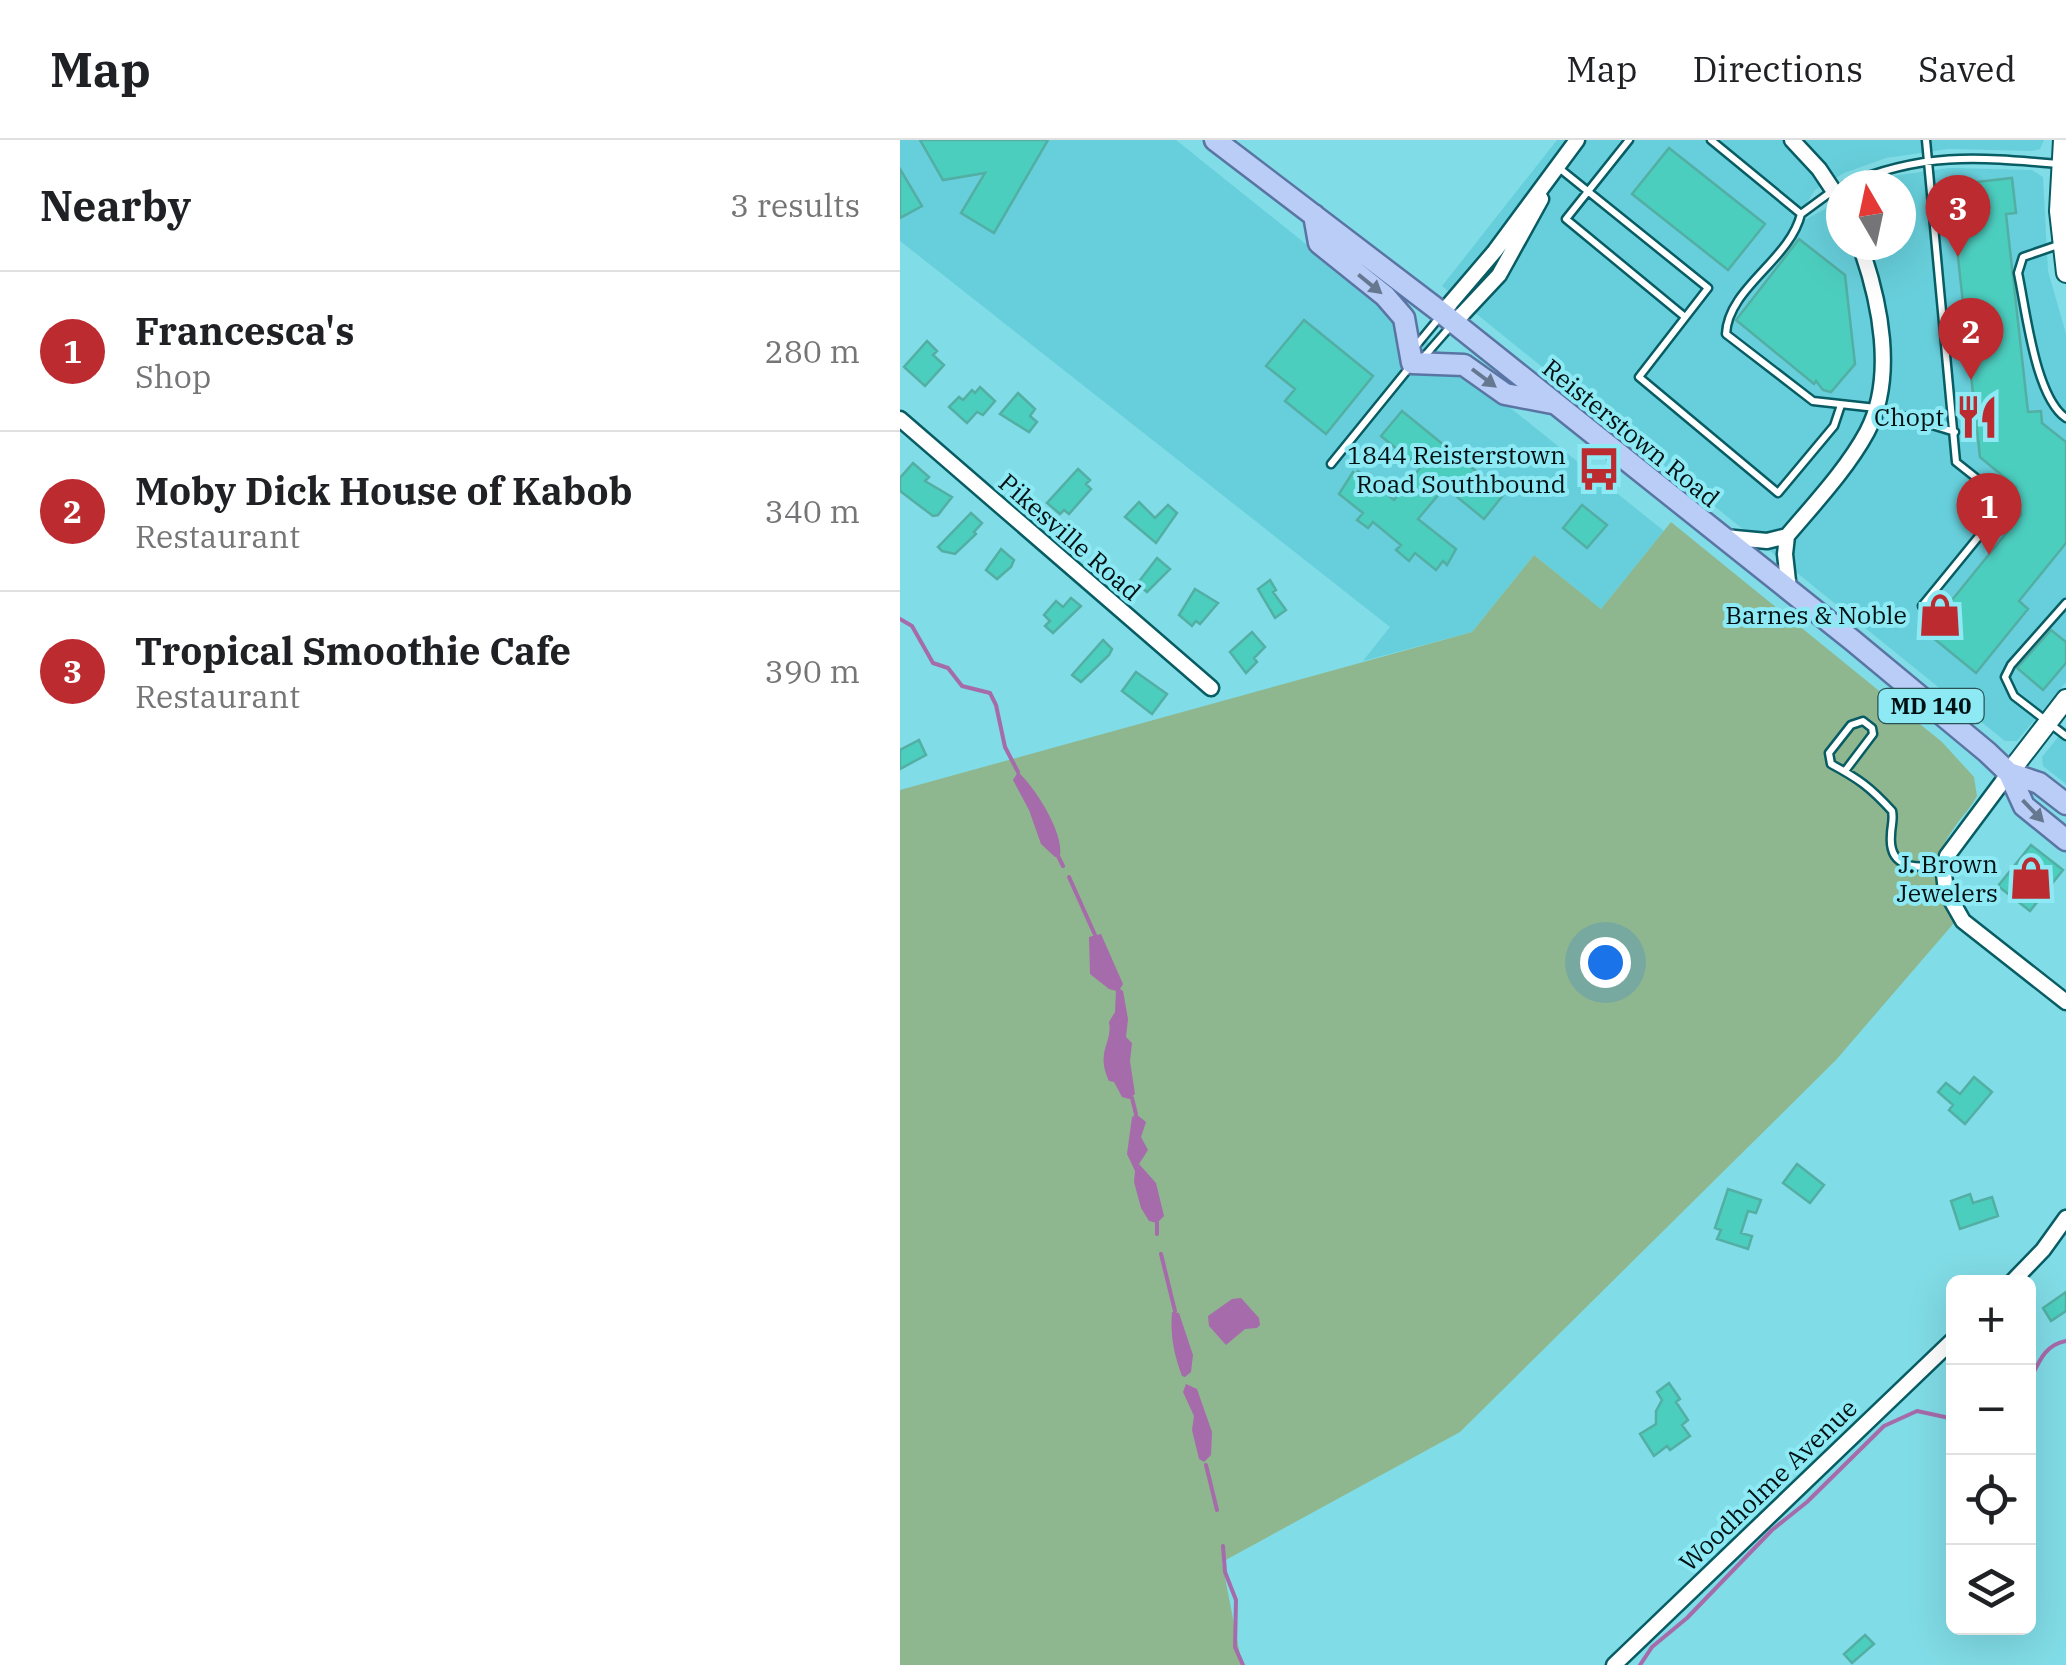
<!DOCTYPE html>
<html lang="en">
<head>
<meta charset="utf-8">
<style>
  body { margin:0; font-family:"IBM Plex Serif",serif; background:#f2f2f2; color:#202124 }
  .controls { position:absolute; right:30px; bottom:30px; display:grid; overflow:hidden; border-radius:15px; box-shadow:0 10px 40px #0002 }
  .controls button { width:90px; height:90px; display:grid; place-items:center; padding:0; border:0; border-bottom:2px solid #e0e0e0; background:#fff; color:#202124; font:50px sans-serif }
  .compass { position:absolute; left:926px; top:30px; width:90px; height:90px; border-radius:50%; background:#fff; box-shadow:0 10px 40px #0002; rotate:351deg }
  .you { position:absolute; left:705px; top:822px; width:35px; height:35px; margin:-25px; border:8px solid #fff; border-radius:50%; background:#1a73e8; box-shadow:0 0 0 15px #1a73e833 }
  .badge { display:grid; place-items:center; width:65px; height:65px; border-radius:50%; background:#bb2b30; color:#fff; font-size:32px; font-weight:700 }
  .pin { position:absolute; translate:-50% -82px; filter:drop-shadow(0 2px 5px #0008) }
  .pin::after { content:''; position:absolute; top:52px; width:35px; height:30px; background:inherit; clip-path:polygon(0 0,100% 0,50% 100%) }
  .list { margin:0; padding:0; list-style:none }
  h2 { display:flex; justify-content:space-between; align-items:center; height:130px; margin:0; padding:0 40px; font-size:42px }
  h2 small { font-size:32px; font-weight:400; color:#757577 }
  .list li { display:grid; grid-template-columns:65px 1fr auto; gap:30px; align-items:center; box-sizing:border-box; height:160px; padding:0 40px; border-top:2px solid #e0e0e0 }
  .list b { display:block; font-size:38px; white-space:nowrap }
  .list p { margin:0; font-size:32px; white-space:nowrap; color:#757577 }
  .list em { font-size:32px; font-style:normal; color:#757577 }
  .icon { flex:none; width:55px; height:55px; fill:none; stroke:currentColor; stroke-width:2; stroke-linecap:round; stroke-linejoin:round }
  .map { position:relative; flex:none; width:1166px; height:1525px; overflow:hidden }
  header { display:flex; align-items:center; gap:60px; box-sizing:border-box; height:140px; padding:0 50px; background:#fff; border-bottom:2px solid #e0e0e0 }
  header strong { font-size:48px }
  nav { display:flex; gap:55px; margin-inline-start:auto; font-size:35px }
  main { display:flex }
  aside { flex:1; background:#fff }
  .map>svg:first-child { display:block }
  .built { fill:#67cfdb }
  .green { fill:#8fb78f }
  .water { fill:#a66baa }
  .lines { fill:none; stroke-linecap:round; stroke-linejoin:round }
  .stream { stroke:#a66baa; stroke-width:4 }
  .building { fill:#4ccebf; stroke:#53aea3; stroke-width:2.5 }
  .service-casing { stroke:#085c63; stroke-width:11 }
  .minor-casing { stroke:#085c63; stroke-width:19 }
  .tertiary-casing { stroke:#085c63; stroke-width:22 }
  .primary-casing { stroke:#5a75a3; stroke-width:25 }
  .service { stroke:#fff; stroke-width:6 }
  .minor { stroke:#fff; stroke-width:14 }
  .tertiary { stroke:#fff; stroke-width:18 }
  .primary { stroke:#b9cdf7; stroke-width:20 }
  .oneway { fill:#667890 }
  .labels { text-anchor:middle; stroke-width:8; stroke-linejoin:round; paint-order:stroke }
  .shield { fill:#8deaf4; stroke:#2a5256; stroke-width:2.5 }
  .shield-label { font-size:22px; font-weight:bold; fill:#001113 }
  .poi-label { font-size:25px; fill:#001113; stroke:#8deaf4; text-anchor:end }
  .street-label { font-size:25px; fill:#001113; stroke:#8deaf4 }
</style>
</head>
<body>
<header>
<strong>Map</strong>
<nav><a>Map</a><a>Directions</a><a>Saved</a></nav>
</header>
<main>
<aside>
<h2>Nearby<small>3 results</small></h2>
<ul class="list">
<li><span class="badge">1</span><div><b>Francesca's</b><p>Shop</p></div><em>280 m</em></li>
<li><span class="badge">2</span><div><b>Moby Dick House of Kabob</b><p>Restaurant</p></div><em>340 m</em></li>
<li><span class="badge">3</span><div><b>Tropical Smoothie Cafe</b><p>Restaurant</p></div><em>390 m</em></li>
</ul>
</aside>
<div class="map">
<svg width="1166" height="1525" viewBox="0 0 1166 1525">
  <rect width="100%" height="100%" fill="#80dce6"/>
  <path class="built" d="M0,0H276L764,391L701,469L634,415L572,492L463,521L490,487L0,101Z
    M657,0H1144L1140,9L1132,11L1048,9L986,18L944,33L915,50L892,87L941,60V105H1001V45H971L992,36L1050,28L1132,30L1143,37L1148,131L1166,194V542L1117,601H1105L542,146Z
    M1166,587V644L1143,626L1142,617Z"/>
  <path class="green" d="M771,382L1042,602L1074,637L1077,656C1071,668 1061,677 1054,688C1030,720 1035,750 1054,783L936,920L560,1292L322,1422L342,1525H0V650L572,492L634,415L701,469Z"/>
  <path class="water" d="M118,632C135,647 164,693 160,715L155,717L141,704L129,670L113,640Z
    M201,794L223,844L220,849L223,851L228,879L226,897L232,903L230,921L235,954L229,959L222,957L214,942L209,941C195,911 213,903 209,882L215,872L216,851L209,849L190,834L189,797Z
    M236,974L246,982L241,997L248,1010L239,1024L256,1043L264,1076L257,1083L249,1081L241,1068L234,1042L235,1031L227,1014L232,977Z
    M341,1158L359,1178L360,1185L357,1188L345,1189L326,1205L309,1186L308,1176L332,1159Z
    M272,1172L279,1173L293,1215L291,1232L285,1237L282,1236C274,1215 270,1195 272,1172Z
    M286,1244L297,1249L312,1292L311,1315L304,1322L299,1319L292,1290L294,1276L283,1252Z"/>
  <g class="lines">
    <path class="stream" d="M0,479L12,486L33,523L48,528L62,546L90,553L96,565L105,607L118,632
      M158,716L163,726
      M169,737L195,795
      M232,958L236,974
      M257,1083V1094
      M261,1114L275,1171
      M1128,1244C1138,1225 1143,1205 1166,1201
      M306,1325L317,1370
      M323,1406L325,1432L336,1460L335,1507L343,1525
      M740,1525L752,1507L787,1478L872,1390L907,1362L984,1286L1017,1271L1054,1279"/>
  </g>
  <path class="building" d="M20,0H148L94,93L61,73L85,33L43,40Z
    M769,8L865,84L828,130L732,54Z
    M0,29L22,66L0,78Z
    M1112,38L1116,73L1106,74L1128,272L1141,271L1142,283L1166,302V403L1119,461L1128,469L1076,533L1026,492L1121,375L1116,347L1080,317L1050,45Z
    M899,99L945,135L955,224L931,252L923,250L916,241L914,244L836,180Z
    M404,180L473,236L426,294L385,261L395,249L366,226Z
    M27,201L37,211L33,215L44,225L25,246L4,227Z
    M80,247L95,261L83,275L77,272L67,283L49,267L59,257L63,260L72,250L75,253Z
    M118,253L135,269L130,276L137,282L129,292L100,274Z
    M502,271L604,354L584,379L545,347L518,379L556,409L547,425L543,421L536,430L515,413L509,421L496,410L501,405L473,382L468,388L457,380L463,373L439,354L453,332L456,334L458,331L494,360L520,328L481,296Z
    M13,323L29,337L25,341L52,357L38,375L33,376L0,351V338Z
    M178,329L190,340L186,344L191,349L169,374L164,370L160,374L147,363Z
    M239,362L255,378L268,365L277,373L256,403L225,377Z
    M682,365L707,385L687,408L663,388Z
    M71,373L82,383L74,392L76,394L55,414L42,411L38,407Z
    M101,409L114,420L111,427L97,439L86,430Z
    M257,418L270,429L247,452L237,444Z
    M370,440L376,450L373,452L386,470L375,478L358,449Z
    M295,449L318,463L300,484L296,481L292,486L279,475Z
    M171,458L181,466L153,493L145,486L150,481L144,475L156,461L163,467Z
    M1151,490L1166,502V523L1143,550L1117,528Z
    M352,492L365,507L354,518L357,522L346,533L330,512Z
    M203,500L212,509L209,515L181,542L172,535Z
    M236,532L267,554L252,574L222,551Z
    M19,600L26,615L0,629V610Z
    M1131,705L1163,730L1130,771L1098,746Z
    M1074,937L1092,952L1065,984L1049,970L1053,965L1038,952L1046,943L1060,954Z
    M897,1024L924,1045L910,1063L883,1043Z
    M828,1049L861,1060L856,1073L848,1071L841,1093L852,1096L848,1109L817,1099L821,1090L815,1088Z
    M1070,1054L1073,1063L1092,1057L1098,1076L1060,1089L1051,1061Z
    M1166,1152V1171L1151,1181L1143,1168Z
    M769,1243L780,1259L776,1262L788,1280L782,1285L790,1296L770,1310L767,1306L754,1316L740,1294L756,1284V1271L762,1260L757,1252Z
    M965,1495L974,1504L952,1523L944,1514Z"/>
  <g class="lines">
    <g class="service-casing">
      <path id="service" d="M729,0L666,79L785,177
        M811,0L901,74L931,52
        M659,28L808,148L739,237L878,353L934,286L941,265
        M945,45C1023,12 1076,17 1159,24
        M901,74C890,120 828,148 826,194L913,261L976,268L1055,292
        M1161,104L1123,117L1118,133C1126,170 1135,257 1166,278
        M515,207L539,178
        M522,219L550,187
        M431,324L509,228
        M1166,463L1111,525L1105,537L1114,556L1166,596
        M1022,466L1089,384L1085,345L1056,322L1026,0
        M945,631L973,594L972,588L963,581L951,585L929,613L931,624C959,639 970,647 992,671C994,680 991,686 991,695C988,730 1018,728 1043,726"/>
    </g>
    <g class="minor-casing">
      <path id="minor" d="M892,0L919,29L941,62
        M542,173L595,111L677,0
        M554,183L599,135L641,59
        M0,279L311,548
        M824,397L867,401L887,396
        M889,450L885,414L887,396C914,364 947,329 967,292C996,237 980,161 960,105
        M1109,633L1047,716L1044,734L1046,751L1063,781L1166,862
        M1112,1142L1143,1110L1166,1078
        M714,1525L1054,1199"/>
    </g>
    <g class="tertiary-casing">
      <path id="tertiary" d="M1163,0L1159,71L1166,133
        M1109,633L1166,559"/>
    </g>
    <g class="primary-casing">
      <path id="primary" d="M315,0L542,173L952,500L1087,612L1109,633L1124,666L1166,700
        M414,75L419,103L485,156L504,178L512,223L564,225L605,254L652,263
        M1109,633L1139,643L1166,664"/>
    </g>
    <use href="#service" class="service"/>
    <use href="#minor" class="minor"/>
    <use href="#tertiary" class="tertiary"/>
    <use href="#primary" class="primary"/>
  </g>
  <defs><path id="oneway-solid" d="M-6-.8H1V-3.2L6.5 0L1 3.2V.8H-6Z" transform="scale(2.5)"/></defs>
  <g class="oneway">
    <use href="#oneway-solid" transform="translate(470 144) rotate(39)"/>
    <use href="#oneway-solid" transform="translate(584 238) rotate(37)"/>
    <use href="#oneway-solid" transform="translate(1133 671) rotate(46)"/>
  </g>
  <defs>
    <g id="restaurant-bare" transform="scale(3.45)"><path d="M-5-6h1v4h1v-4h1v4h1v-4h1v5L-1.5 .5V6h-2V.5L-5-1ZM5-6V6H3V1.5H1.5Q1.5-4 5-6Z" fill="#bb2b30" stroke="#8deaf4" stroke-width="2.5" paint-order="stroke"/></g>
    <g id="bus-bare" transform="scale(3.45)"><path d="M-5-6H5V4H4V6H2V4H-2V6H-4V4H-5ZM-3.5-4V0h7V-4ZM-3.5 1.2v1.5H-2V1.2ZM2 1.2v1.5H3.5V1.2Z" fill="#bb2b30" stroke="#8deaf4" stroke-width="2.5" paint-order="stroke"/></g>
    <g id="shop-bare" transform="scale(3.45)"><path d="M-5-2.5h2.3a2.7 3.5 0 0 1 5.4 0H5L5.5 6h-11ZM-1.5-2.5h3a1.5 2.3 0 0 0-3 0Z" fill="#bb2b30" stroke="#8deaf4" stroke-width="2.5" paint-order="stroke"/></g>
  </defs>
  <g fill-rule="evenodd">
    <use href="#restaurant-bare" x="1077" y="277"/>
    <use href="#bus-bare" x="699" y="329"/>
    <use href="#shop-bare" x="1040" y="475"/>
    <use href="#shop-bare" x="1131" y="738"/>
  </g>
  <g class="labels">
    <rect class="shield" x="978.5" y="549" width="105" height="34" rx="8"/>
    <g class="shield-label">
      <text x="1031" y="574">MD 140</text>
    </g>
    <g class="poi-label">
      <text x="1044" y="286">Chopt</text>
      <text x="666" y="324">1844 Reisterstown<tspan x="666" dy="29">Road Southbound</tspan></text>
      <text x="1007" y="484">Barnes &amp; Noble</text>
      <text x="1098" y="733">J. Brown<tspan x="1098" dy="29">Jewelers</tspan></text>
    </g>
    <g class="street-label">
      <text transform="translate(731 293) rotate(39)" y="9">Reisterstown Road</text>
      <text transform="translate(170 397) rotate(41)" y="9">Pikesville Road</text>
      <text transform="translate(868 1345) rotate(-44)" y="9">Woodholme Avenue</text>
    </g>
  </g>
</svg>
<div class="controls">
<button>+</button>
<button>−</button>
<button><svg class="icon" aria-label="locate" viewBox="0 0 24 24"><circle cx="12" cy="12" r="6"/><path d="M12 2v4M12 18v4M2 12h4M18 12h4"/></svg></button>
<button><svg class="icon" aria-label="layers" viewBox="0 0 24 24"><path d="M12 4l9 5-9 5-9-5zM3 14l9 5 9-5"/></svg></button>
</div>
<svg class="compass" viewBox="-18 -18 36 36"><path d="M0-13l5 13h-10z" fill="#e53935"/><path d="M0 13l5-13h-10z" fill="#757577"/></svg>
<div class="you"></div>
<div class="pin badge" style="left:1089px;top:415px">1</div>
<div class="pin badge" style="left:1071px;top:240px">2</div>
<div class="pin badge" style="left:1058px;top:117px">3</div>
</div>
</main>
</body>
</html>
